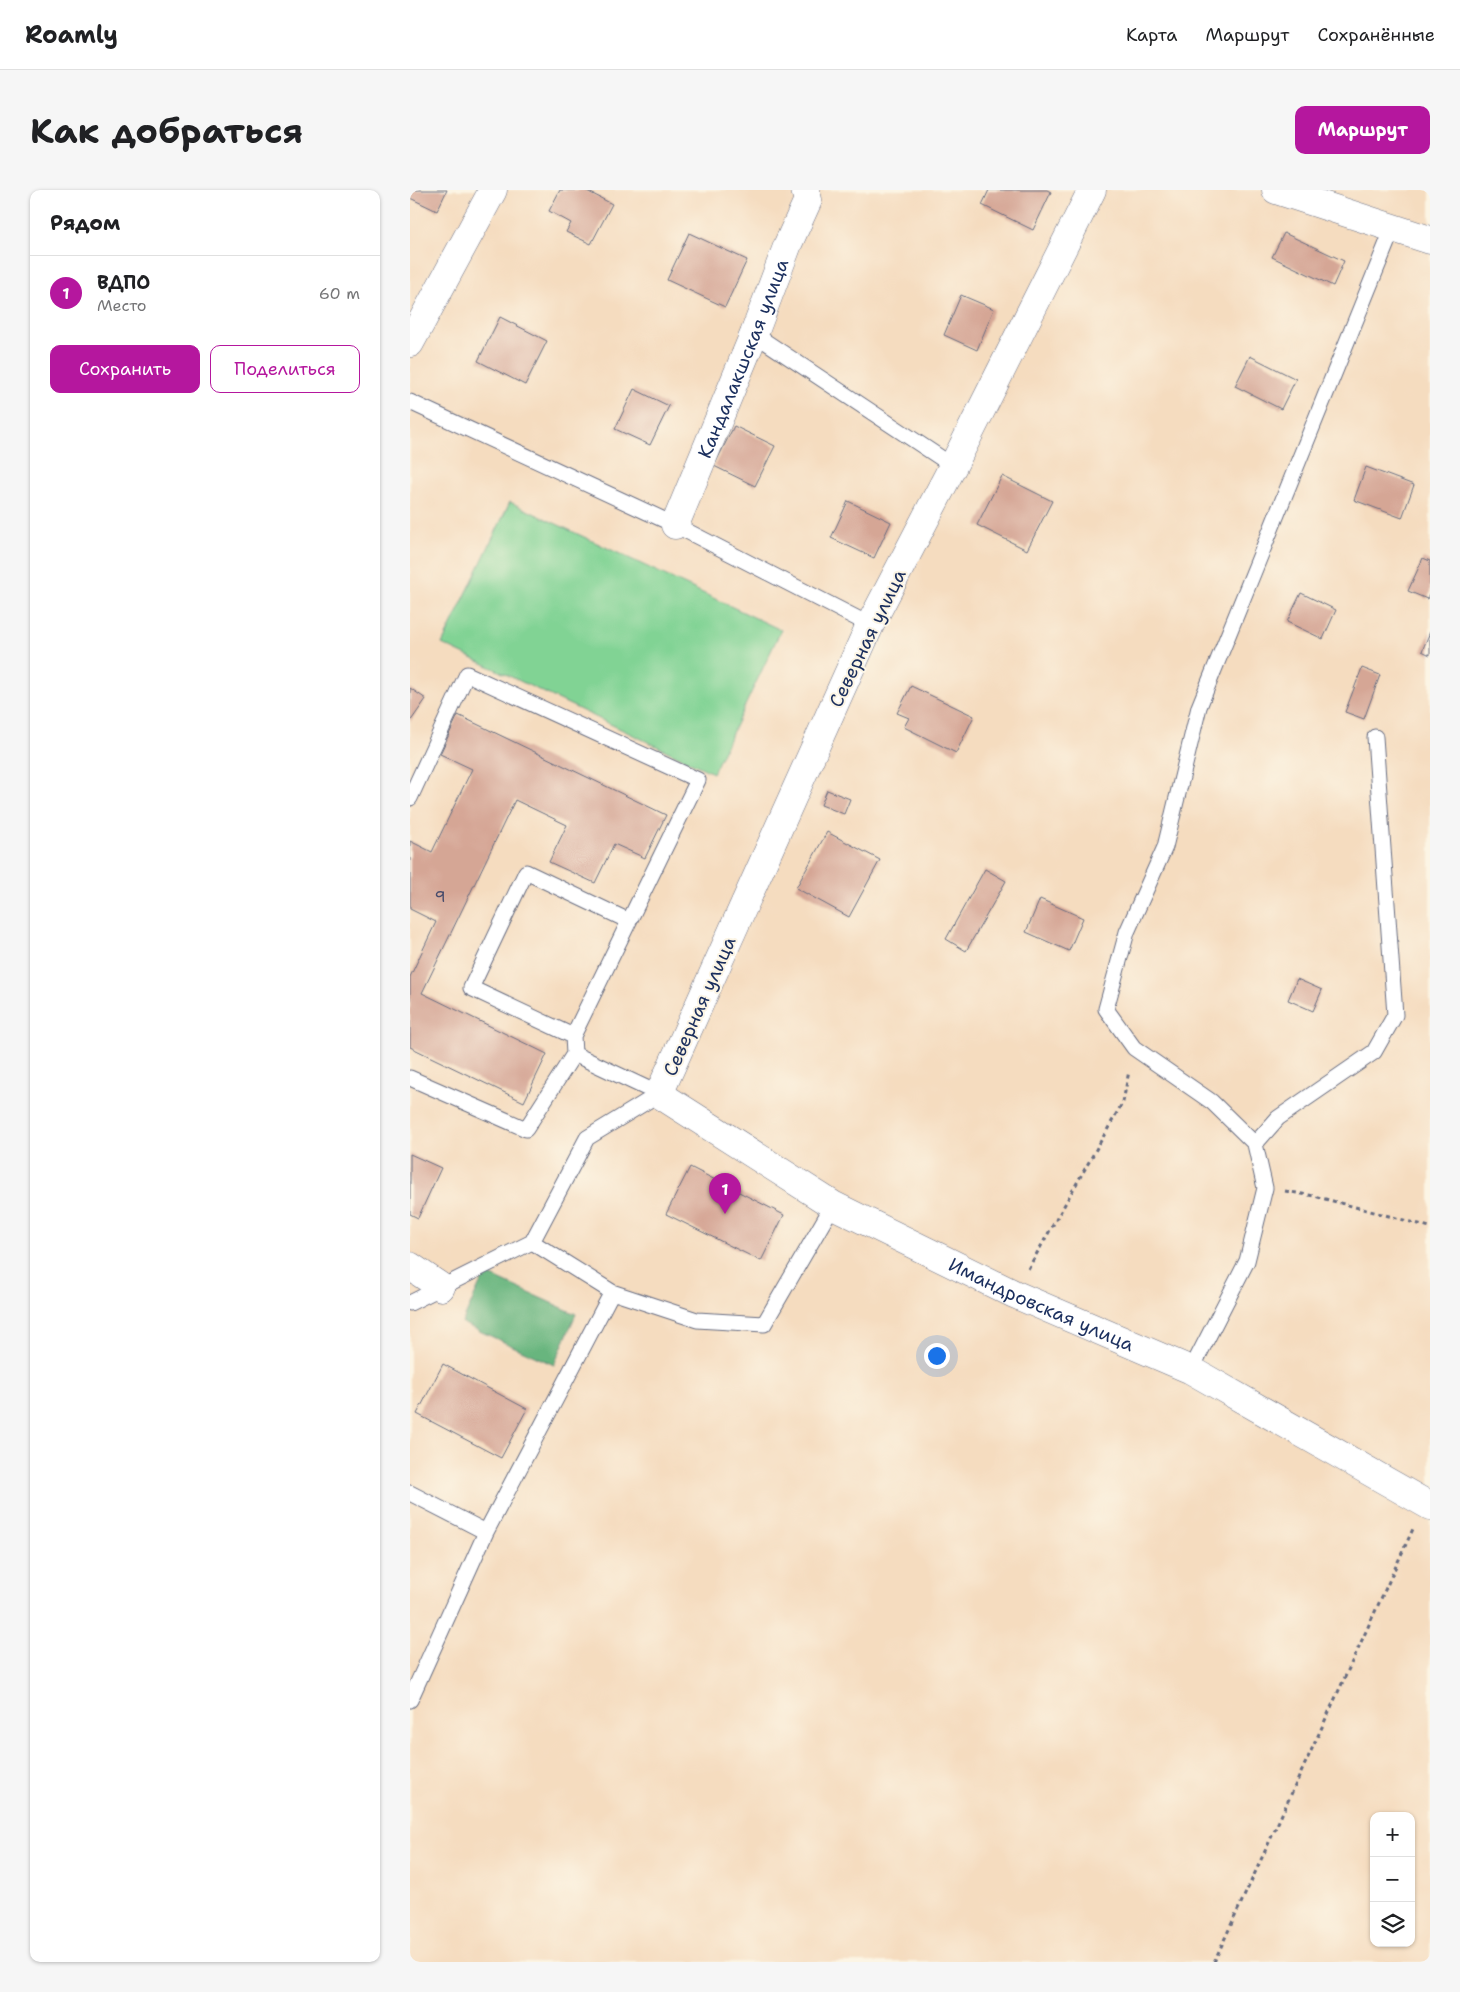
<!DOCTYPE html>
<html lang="ru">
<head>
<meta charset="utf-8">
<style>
  body { margin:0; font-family:"Shantell Sans",sans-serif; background:#f6f6f6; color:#202124 }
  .controls { position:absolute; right:15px; bottom:15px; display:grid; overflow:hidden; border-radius:10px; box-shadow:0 1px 4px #0004 }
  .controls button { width:45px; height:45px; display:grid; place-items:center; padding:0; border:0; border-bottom:1px solid #e0e0e0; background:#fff; color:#202124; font:25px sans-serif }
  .you { position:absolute; left:526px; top:1165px; width:18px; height:18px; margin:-12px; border:4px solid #fff; border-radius:50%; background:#1a73e8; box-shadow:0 0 0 8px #1a73e833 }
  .badge { display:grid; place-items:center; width:32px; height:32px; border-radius:50%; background:#b5179e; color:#fff; font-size:16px; font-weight:700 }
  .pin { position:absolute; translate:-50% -41px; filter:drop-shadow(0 1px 2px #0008) }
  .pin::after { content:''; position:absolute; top:26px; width:18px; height:15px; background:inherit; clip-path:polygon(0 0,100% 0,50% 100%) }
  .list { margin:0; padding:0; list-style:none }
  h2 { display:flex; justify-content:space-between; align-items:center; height:65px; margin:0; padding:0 20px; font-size:21px }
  h2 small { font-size:16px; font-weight:400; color:#757577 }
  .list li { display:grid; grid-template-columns:32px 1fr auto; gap:15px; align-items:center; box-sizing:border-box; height:75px; padding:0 20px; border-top:1px solid #e0e0e0 }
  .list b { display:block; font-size:19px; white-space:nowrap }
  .list p { margin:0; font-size:16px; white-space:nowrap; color:#757577 }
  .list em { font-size:16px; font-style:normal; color:#757577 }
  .actions { display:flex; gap:10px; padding:15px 20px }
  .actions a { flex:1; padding:11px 0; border:1px solid #b5179e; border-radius:10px; text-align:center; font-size:18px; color:#b5179e }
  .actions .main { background:#b5179e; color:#fff }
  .icon { flex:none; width:28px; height:28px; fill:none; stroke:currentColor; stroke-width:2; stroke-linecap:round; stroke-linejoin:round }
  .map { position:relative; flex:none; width:1020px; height:1772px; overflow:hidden; border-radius:10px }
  header { display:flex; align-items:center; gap:30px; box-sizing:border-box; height:70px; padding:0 25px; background:#fff; border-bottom:1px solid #e0e0e0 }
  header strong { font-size:24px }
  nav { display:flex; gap:28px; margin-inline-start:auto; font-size:18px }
  .intro { display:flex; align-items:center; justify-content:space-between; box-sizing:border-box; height:120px; padding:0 30px }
  h1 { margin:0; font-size:35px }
  .button { padding:12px 22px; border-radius:10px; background:#b5179e; color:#fff; font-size:18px; font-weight:700 }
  main { display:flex; gap:30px; padding:0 30px }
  aside { flex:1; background:#fff; border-radius:10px; box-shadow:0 1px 4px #0004 }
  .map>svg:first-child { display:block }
  .green { fill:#81d394; stroke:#4e8179 }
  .forest { fill:#68b57e; stroke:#42726e }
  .building { fill:#d5a695 }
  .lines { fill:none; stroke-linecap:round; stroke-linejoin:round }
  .lane-casing { stroke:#676c80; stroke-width:17 }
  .street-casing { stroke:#676c80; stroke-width:29 }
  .path { stroke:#676c80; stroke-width:3; stroke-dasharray:4 4; stroke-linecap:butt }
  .lane { stroke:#fff; stroke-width:15 }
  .street { stroke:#fff; stroke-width:28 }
  .labels { text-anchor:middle; stroke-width:4; stroke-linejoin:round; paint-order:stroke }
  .number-label { font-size:16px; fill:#4a4d6c }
  .street-label { font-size:19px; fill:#1b2f5e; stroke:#fcf5e5 }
</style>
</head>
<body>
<header>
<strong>Roamly</strong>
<nav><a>Карта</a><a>Маршрут</a><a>Сохранённые</a></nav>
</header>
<div class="intro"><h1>Как добраться</h1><a class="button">Маршрут</a></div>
<main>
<aside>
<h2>Рядом<small></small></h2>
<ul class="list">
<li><span class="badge">1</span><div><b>ВДПО</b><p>Место</p></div><em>60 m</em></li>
</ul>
<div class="actions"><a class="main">Сохранить</a><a>Поделиться</a></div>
</aside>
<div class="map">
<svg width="1020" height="1772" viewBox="0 0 1020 1772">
  <rect width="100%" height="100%" fill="#fcf5e5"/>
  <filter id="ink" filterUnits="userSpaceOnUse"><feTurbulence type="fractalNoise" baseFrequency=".02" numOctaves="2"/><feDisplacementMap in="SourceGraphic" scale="10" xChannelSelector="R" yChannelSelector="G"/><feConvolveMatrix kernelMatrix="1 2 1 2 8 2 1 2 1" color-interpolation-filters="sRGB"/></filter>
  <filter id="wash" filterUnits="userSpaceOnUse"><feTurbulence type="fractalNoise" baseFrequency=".0096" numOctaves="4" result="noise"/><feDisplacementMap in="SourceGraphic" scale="20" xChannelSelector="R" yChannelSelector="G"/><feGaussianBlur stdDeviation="1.12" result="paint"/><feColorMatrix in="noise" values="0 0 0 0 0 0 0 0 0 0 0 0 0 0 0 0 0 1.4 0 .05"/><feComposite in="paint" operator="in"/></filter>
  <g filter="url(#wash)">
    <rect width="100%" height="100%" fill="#f5dcbf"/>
    <path class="green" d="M100,312L371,440L303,583L32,454Z"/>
    <path class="forest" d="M75,1083L166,1124L144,1175L52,1133Z"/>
    <g id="blocks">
      <path class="building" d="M0,0H37L27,21L0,8Z
        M150,0H175L202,14L181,54L156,42L161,33L139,21Z
        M579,0H637L641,2L623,40L572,15Z
        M279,43L337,70L315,117L257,90Z
        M874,43L934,71L923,96L862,67Z
        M551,105L584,119L567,160L534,145Z
        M90,127L137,151L115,195L68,171Z
        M840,166L886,189L871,219L825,196Z
        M224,199L259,216L240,255L205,239Z
        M324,236L365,256L345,296L304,276Z
        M956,277L1004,295L992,328L944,310Z
        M592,286L642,311L617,360L567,335Z
        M438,311L481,332L464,368L421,348Z
        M1013,368L1020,371V403L1017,409L998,401Z
        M891,403L926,420L913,449L877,432Z
        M1020,442V465L1012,461Z
        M952,478L970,485L954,529L935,522Z
        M501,496L564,526L546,563L494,537L499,528L487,523Z
        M0,498L16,509L0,532Z
        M48,525L256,625L235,668L204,654L185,693L139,672L157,635L105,610L12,803L137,864L114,912L0,857V787L26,732L0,719V651L22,662L62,579L30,564Z
        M417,600L440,609L434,624L411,615Z
        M417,642L470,670L439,727L386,698Z
        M575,679L596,691L556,761L536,749Z
        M630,709L673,728L659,761L616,742Z
        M887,789L912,800L903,821L878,810Z
        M0,964L31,978L8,1028L0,1024Z
        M280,977L374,1025L351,1071L256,1024Z
        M33,1174L117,1219L91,1268L7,1224Z"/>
    </g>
  </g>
  <g filter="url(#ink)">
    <use href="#blocks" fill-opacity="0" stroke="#676c80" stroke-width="1"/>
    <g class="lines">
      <g class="lane-casing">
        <path id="lane" d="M344,144L543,276
          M0,212L265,335L460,435
          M0,608L57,484L288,590L163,846L164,864L249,904
          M163,846L61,798L116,682L219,731
          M0,888L116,939L164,864
          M249,904L177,948L122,1052L202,1102L287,1130L354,1134L423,1015
          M845,954L868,928L964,862L985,825L965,547
          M0,1113L122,1052
          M781,1180L837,1071L855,998L845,954L802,912L724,858L696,819L717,742L755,657L789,517L983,38
          M0,1303L76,1342
          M0,1510L76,1342L202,1102"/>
      </g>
      <g class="street-casing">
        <g id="street">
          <path id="s1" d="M682,0L543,276L460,435L249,904L423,1015L604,1104L781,1180L1020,1316"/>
          <path d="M866,0L1020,50"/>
          <path d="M0,153L83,0"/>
          <path id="s2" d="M265,335L344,144L378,54L398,10L395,0"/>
          <path d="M0,1076L31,1097"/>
        </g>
      </g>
      <path class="path" d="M875,1001L904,1006L1020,1037
        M618,1079L713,912L719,881
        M804,1772L1003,1339"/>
      <use href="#lane" class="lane"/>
      <use href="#street" class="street"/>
    </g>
  </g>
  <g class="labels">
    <g class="number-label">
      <text x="30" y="712">9</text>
    </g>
    <g class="street-label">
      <text dy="7" stroke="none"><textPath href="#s2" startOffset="180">Кандалакшская улица</textPath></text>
      <text transform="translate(457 448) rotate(-64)" y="7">Северная улица</text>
      <text transform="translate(289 816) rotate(-66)" y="7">Северная улица</text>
      <text dy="7" stroke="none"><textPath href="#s1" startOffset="1440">Имандровская улица</textPath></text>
    </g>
  </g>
</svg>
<div class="controls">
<button>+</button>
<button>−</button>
<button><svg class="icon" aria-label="layers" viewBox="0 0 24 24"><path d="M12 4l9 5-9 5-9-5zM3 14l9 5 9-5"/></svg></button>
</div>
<div class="you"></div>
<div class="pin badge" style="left:315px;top:1024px">1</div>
</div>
</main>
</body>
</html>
